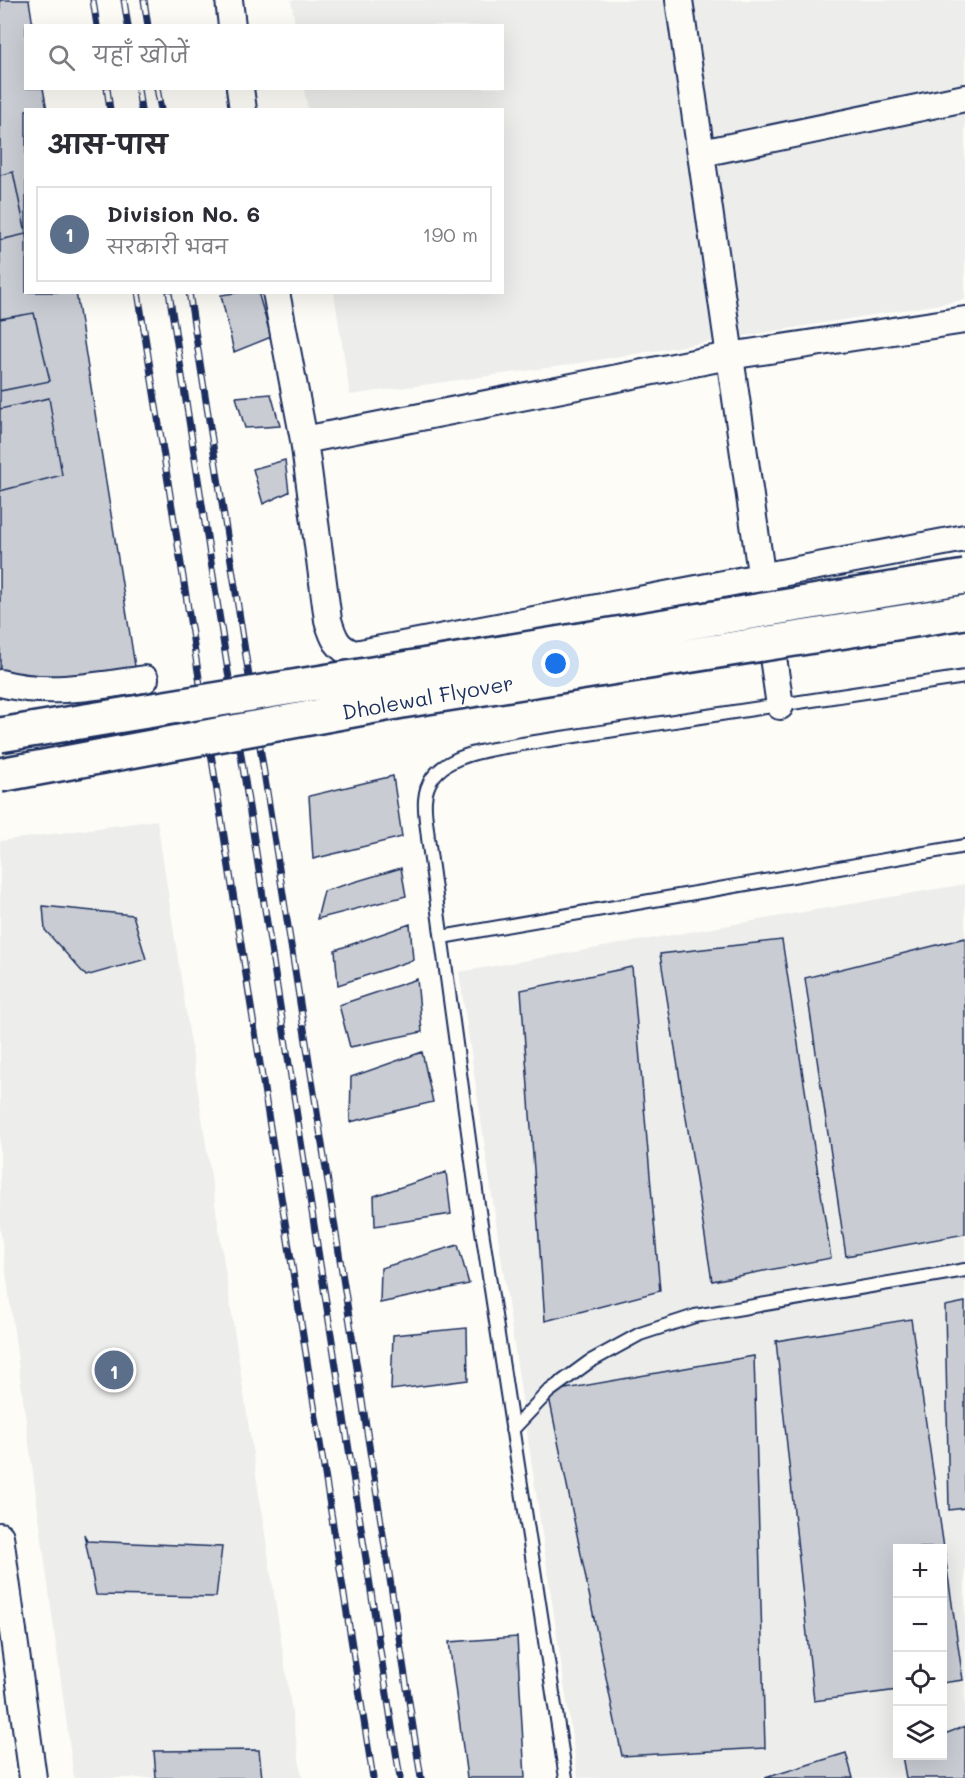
<!DOCTYPE html>
<html lang="hi">
<head>
<meta charset="utf-8">
<style>
  body { margin:0; font-family:Mali,"Playpen Sans Deva",sans-serif; background:#f7f7f7; color:#2b2b33 }
  .controls { position:absolute; right:18px; bottom:18px; display:grid; overflow:hidden; border-radius:0px; box-shadow:0 6px 24px #0002 }
  .controls button { width:54px; height:54px; display:grid; place-items:center; padding:0; border:0; border-bottom:2px solid #e1e1e2; background:#fff; color:#2b2b33; font:30px sans-serif }
  .you { position:absolute; left:556px; top:664px; width:21px; height:21px; margin:-15px; border:4px solid #fff; border-radius:50%; background:#1a73e8; box-shadow:0 0 0 9px #1a73e833 }
  .badge { display:grid; place-items:center; width:39px; height:39px; border-radius:50%; background:#1f6fb2; color:#fff; font-size:20px; font-weight:700 }
  .pin { position:absolute; translate:-50% -50%; border:3px solid #fff; box-shadow:0 2px 6px #0006 }
  .list { margin:0; padding:0; list-style:none }
  h2 { display:flex; justify-content:space-between; align-items:center; height:78px; margin:0; padding:0 24px; font-size:26px }
  h2 small { font-size:20px; font-weight:400; color:#7c7c81 }
  .list li { display:grid; grid-template-columns:39px 1fr auto; gap:18px; align-items:center; box-sizing:border-box; height:96px; margin:0 12px 12px; padding:0 12px; border:2px solid #e1e1e2; border-radius:0px }
  .list b { display:block; font-size:22px; white-space:nowrap }
  .list p { margin:0; font-size:20px; white-space:nowrap; color:#7c7c81 }
  .list em { font-size:20px; font-style:normal; color:#7c7c81 }
  .icon { flex:none; width:33px; height:33px; fill:none; stroke:currentColor; stroke-width:2; stroke-linecap:round; stroke-linejoin:round }
  .map { position:relative; flex:none; width:965px; height:1778px; overflow:hidden }
  .search { position:absolute; background:#fff; box-shadow:0 6px 24px #0002; left:24px; top:24px; width:480px; height:66px; display:flex; align-items:center; gap:15px; box-sizing:border-box; padding:0 21px; border-radius:0px; color:#7c7c81; font-size:22px }
  .panel { position:absolute; background:#fff; box-shadow:0 6px 24px #0002; left:24px; top:108px; width:480px; height:186px; border-radius:0px }
  .map>svg:first-child { display:block }
  .built { fill:#edeeec; fill-rule:evenodd }
  .building { fill:#c9ccd3; stroke:#1b2f5e; stroke-width:1.5 }
  .lines { fill:none; stroke-linecap:round; stroke-linejoin:round }
  .service-casing { stroke:#1b2f5e; stroke-width:16 }
  .minor-casing { stroke:#1b2f5e; stroke-width:30 }
  .service { stroke:#fdfcf7; stroke-width:12 }
  .minor { stroke:#fdfcf7; stroke-width:26 }
  .rail-casing { stroke:#1b2f5e; stroke-width:7 }
  .rail { stroke:#fdfcf7; stroke-width:4.5; stroke-dasharray:14; stroke-linecap:butt }
  .primary-bridge-casing { stroke:#1b2f5e; stroke-width:38; stroke-linecap:butt }
  .primary-bridge { stroke:#fdfcf7; stroke-width:33 }
  .labels { text-anchor:middle; stroke-width:5; stroke-linejoin:round; paint-order:stroke }
  .street-label { font-size:21px; fill:#1b2f5e; stroke:#fdfcf7 }
</style>
</head>
<body>
<div class="map">
<svg width="965" height="1778" viewBox="0 0 965 1778">
  <rect width="100%" height="100%" fill="#fdfcf7"/>
  <filter id="ink" filterUnits="userSpaceOnUse"><feTurbulence type="fractalNoise" baseFrequency=".0167" numOctaves="2"/><feDisplacementMap in="SourceGraphic" scale="12" xChannelSelector="R" yChannelSelector="G"/><feConvolveMatrix kernelMatrix="1 2 1 2 8 2 1 2 1" color-interpolation-filters="sRGB"/></filter>
  <g filter="url(#ink)">
    <path class="built" d="M291,0H965V300L561,366L350,395L334,293L502,292V110L308,109L304,89L502,88V26L295,25Z
      M157,820L302,1778H74L0,1228V841Z
      M965,884V1778H578L459,972ZM898,1548H942V1756H898Z"/>
    <path class="building" d="M0,0H29L33,26H26V88H43L47,110H26V292H76L137,679L0,686Z
      M13,172L26,234L0,240V175Z
      M241,292H258L271,337L234,352L221,295Z
      M34,313L50,381L0,391V319Z
      M271,394L280,426L245,428L236,397Z
      M49,398L62,475L0,491V409Z
      M285,460L289,492L263,504L253,469Z
      M393,776L402,837L313,859L309,796Z
      M401,868L406,896L317,919L324,891Z
      M43,906L133,915L146,959L86,976L45,930Z
      M410,924L413,960L338,985L335,950Z
      M965,938V1234L846,1256L805,978Z
      M782,940L831,1258L712,1281L660,954Z
      M632,967L660,1291L545,1321L521,990Z
      M417,979L422,1032L350,1047L339,1005Z
      M422,1052L433,1102L350,1122L351,1077Z
      M446,1172L451,1214L375,1226L374,1196Z
      M458,1245L469,1284L380,1303L381,1268Z
      M965,1302V1508L949,1510L945,1306Z
      M911,1319L963,1680L942,1683V1548H898V1690L814,1701L776,1341Z
      M467,1328L468,1380L391,1390L393,1335Z
      M754,1356L765,1748L622,1756L548,1392Z
      M84,1534L87,1541L222,1547L216,1597L96,1595Z
      M517,1637L525,1778H467L449,1642Z
      M965,1726V1778H906L902,1756H942V1735Z
      M259,1750L262,1778H156L154,1751Z
      M846,1753L853,1778H765Z"/>
    <g class="lines">
      <g class="service-casing">
        <path id="service" d="M442,937L965,846
          M512,1430L548,1392L589,1362L640,1334L695,1316L965,1270
          M566,1778L477,1198L428,838C427,826 424,812 425,800C428,754 487,751 522,744L965,677"/>
      </g>
      <g class="minor-casing">
        <path id="minor" d="M229,0L232,26
          M679,0L780,706
          M240,88L243,110
          M702,153L965,98
          M276,292L304,440
          M965,320L729,356L304,440L328,620C333,637 337,649 355,654L965,538
          M0,683C48,696 97,686 145,679
          M0,1536L33,1778"/>
      </g>
      <use href="#service" class="service"/>
      <use href="#minor" class="minor"/>
      <g class="rail-casing">
        <path id="rail" d="M93,0L97,26
          M124,0L128,26
          M144,0L148,26
          M107,88L110,110
          M138,88L141,110
          M157,88L161,110
          M138,292L373,1778
          M169,292L400,1778
          M189,292L421,1778"/>
      </g>
      <use href="#rail" class="rail"/>
      <g class="primary-bridge-casing">
        <path id="primary-bridge" d="M0,735L965,577
          M0,775L402,701L965,612"/>
      </g>
      <use href="#primary-bridge" class="primary-bridge"/>
    </g>
  </g>
  <g class="labels">
    <g class="street-label">
      <text transform="translate(428 698) rotate(-10)" y="7">Dholewal Flyover</text>
    </g>
  </g>
</svg>
<div class="controls">
<button>+</button>
<button>−</button>
<button><svg class="icon" aria-label="locate" viewBox="0 0 24 24"><circle cx="12" cy="12" r="6"/><path d="M12 2v4M12 18v4M2 12h4M18 12h4"/></svg></button>
<button><svg class="icon" aria-label="layers" viewBox="0 0 24 24"><path d="M12 4l9 5-9 5-9-5zM3 14l9 5 9-5"/></svg></button>
</div>
<div class="you"></div>
<div class="pin badge" style="left:114px;top:1370px;background:#5c6f8a">1</div>
<div class="search"><svg class="icon" aria-label="search" viewBox="0 0 24 24"><circle cx="10" cy="10" r="6"/><path d="M15 15l6 6"/></svg>यहाँ खोजें</div>
<section class="panel">
<h2>आस-पास<small></small></h2>
<ul class="list">
<li><span class="badge" style="background:#5c6f8a">1</span><div><b>Division No. 6</b><p>सरकारी भवन</p></div><em>190 m</em></li>
</ul>
</section>
</div>
</body>
</html>
